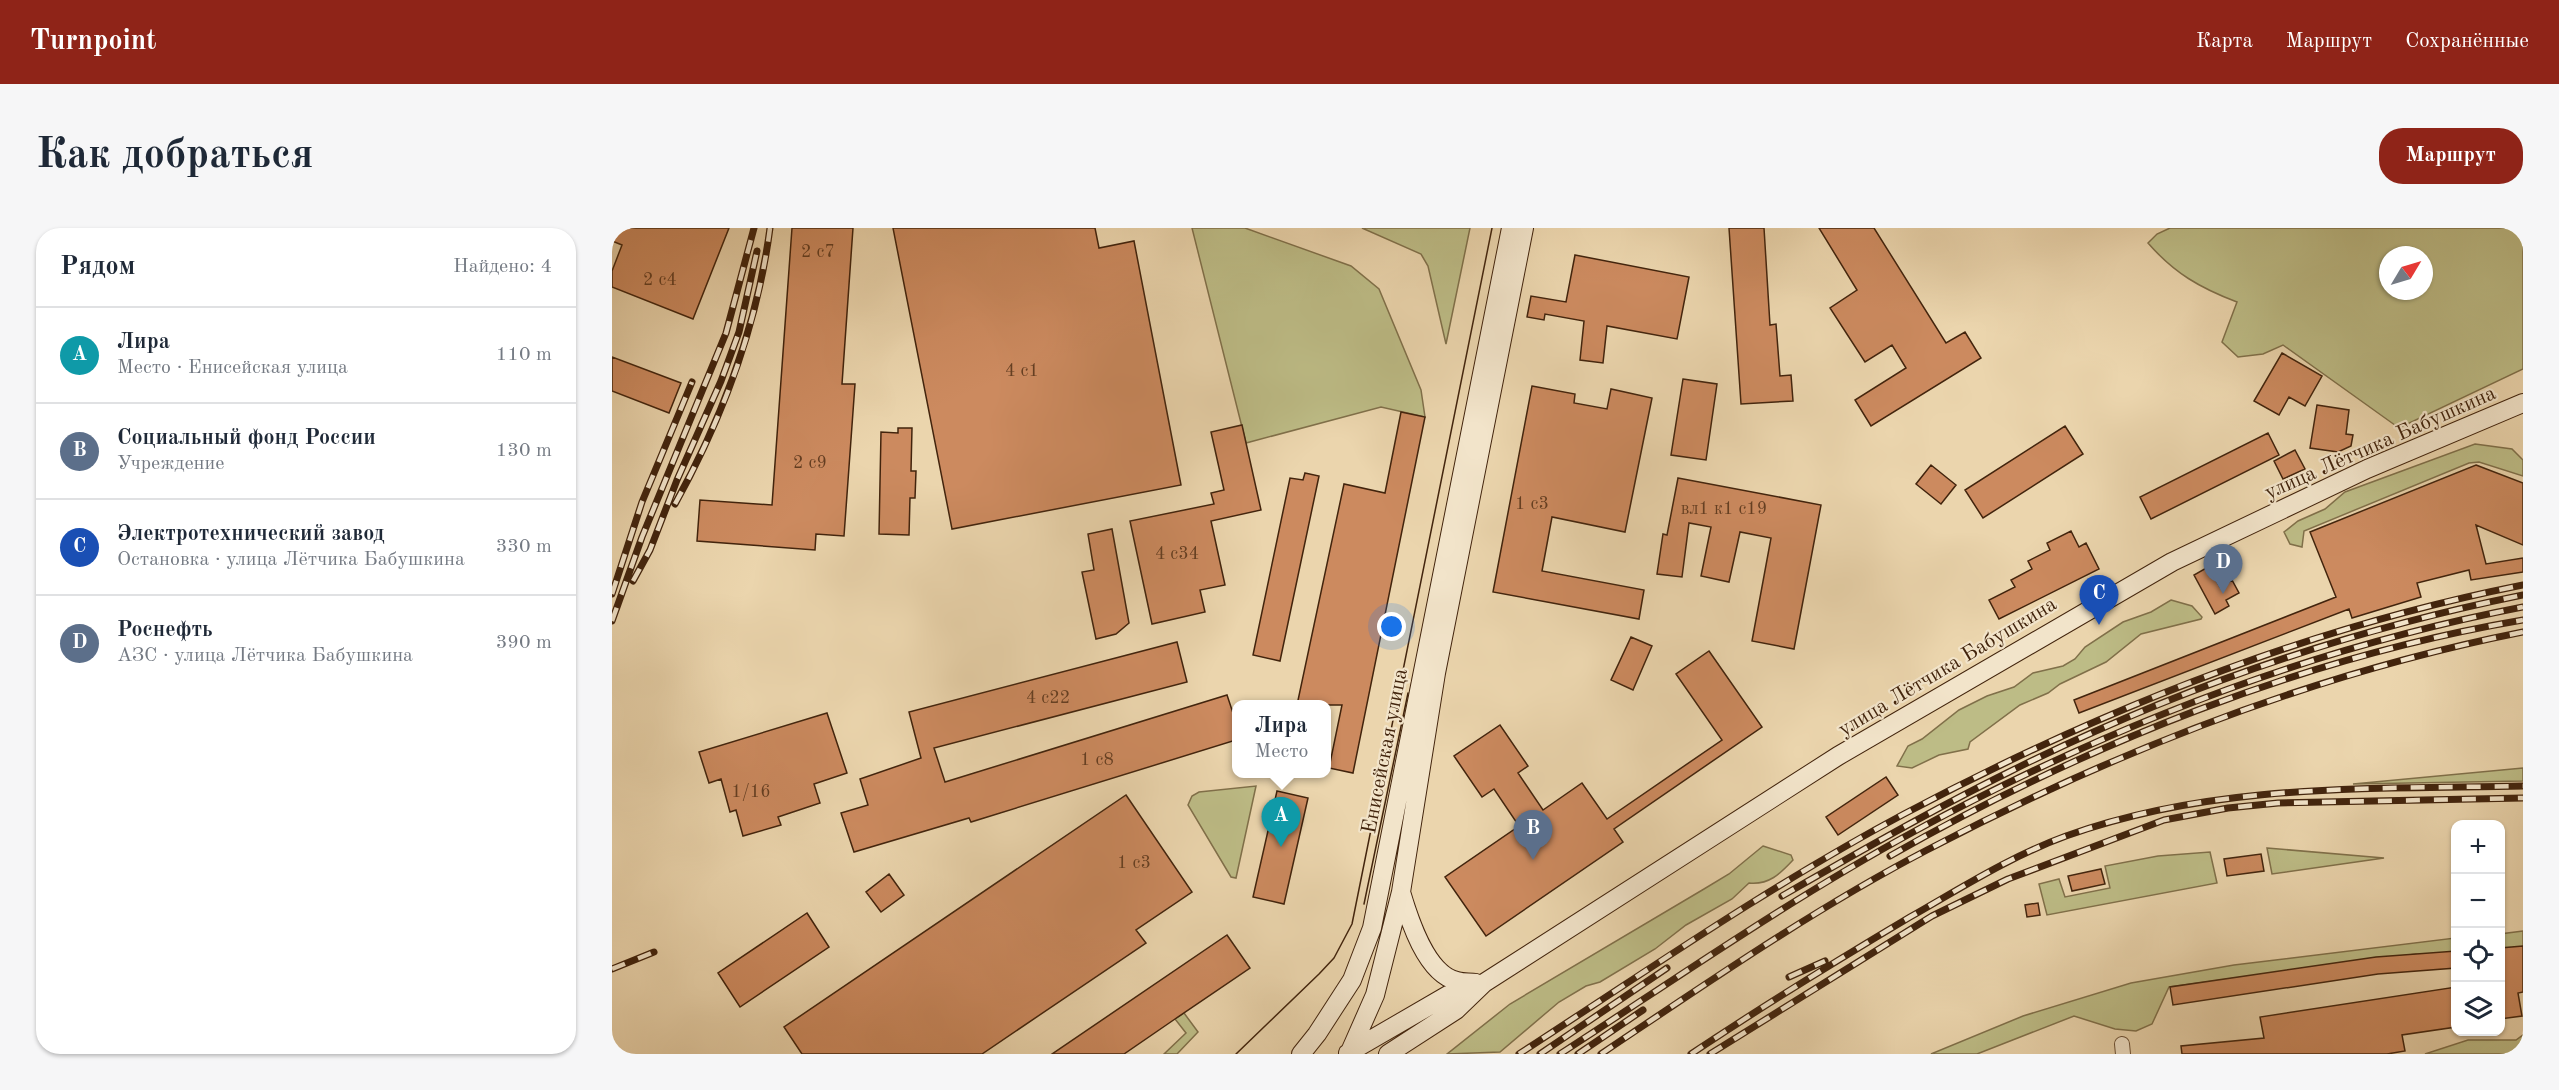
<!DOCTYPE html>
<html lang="ru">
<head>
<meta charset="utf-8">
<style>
  body { margin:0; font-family:"Old Standard TT",serif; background:#f6f6f7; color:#1f2937 }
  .controls { position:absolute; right:18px; bottom:18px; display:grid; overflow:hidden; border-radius:12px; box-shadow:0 2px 4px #0004 }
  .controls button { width:54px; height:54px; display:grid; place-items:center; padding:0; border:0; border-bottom:2px solid #e0e1e3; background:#fff; color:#1f2937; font:30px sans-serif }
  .compass { position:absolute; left:1767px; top:18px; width:54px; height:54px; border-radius:50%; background:#fff; box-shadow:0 2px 4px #0004; rotate:52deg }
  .you { position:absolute; left:780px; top:399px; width:21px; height:21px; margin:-15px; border:4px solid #fff; border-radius:50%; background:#1a73e8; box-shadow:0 0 0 9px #1a73e833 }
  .badge { display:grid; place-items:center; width:39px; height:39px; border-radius:50%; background:#8f2418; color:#fff; font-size:20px; font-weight:700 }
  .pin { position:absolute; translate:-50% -50px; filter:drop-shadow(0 2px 3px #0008) }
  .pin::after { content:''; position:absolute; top:32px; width:21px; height:18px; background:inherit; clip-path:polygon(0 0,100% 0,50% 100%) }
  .popup { position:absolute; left:620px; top:472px; width:99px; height:78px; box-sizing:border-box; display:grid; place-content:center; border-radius:12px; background:#fff; filter:drop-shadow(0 2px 4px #0005); font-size:20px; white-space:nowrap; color:#747a83 }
  .popup b { font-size:22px; color:#1f2937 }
  .popup::after { content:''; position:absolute; left:50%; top:100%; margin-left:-12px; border:12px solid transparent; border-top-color:#fff }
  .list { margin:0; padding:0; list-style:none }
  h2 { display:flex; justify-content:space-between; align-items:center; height:78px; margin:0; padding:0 24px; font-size:26px }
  h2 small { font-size:20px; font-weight:400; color:#747a83 }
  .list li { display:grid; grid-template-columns:39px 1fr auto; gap:18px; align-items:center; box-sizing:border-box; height:96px; padding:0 24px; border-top:2px solid #e0e1e3 }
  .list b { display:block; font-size:22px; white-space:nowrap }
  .list p { margin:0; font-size:20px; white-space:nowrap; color:#747a83 }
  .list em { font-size:20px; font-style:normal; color:#747a83 }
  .icon { flex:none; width:33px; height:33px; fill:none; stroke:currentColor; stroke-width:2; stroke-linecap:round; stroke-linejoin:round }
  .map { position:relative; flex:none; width:1911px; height:826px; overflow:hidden; border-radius:24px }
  header { display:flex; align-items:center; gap:36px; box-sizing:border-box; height:84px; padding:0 30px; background:#8f2418; color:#fff }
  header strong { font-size:28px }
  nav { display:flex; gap:33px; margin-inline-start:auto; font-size:21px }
  .intro { display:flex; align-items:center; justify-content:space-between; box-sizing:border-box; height:144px; padding:0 36px }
  h1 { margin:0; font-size:42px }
  .button { padding:15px 27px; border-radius:24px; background:#8f2418; color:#fff; font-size:21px; font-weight:700 }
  main { display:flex; gap:36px; padding:0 36px }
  aside { flex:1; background:#fff; border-radius:24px; box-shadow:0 2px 4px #0004 }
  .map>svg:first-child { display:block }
  .green { fill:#bdbc86; stroke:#80704a; stroke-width:1.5; fill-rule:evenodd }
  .building { fill:#cc8a5f; stroke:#42240d; stroke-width:1.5 }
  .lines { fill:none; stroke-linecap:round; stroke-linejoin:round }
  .minor-casing { stroke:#6c5035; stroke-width:16 }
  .secondary-casing { stroke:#42240d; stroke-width:20 }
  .minor { stroke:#f2e4ca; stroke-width:14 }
  .secondary { stroke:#f2e4ca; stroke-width:18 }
  .tram { stroke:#42240d; stroke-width:1.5 }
  .rail-casing { stroke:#42240d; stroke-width:7 }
  .rail { stroke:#f2e4ca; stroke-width:4.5; stroke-dasharray:14; stroke-linecap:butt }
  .labels { text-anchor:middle; stroke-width:4.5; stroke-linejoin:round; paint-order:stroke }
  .number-label { font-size:18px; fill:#643e22 }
  .street-label { font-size:21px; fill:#42240d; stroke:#f2e4ca }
</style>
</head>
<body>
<header>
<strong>Turnpoint</strong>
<nav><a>Карта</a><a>Маршрут</a><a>Сохранённые</a></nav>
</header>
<div class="intro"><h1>Как добраться</h1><a class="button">Маршрут</a></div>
<main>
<aside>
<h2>Рядом<small>Найдено: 4</small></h2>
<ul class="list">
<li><span class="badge" style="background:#0f9aa8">A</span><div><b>Лира</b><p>Место · Енисейская улица</p></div><em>110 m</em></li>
<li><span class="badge" style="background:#5c6f8a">B</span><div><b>Социальный фонд России</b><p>Учреждение</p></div><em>130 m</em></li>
<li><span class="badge" style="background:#1a4fb4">C</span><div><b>Электротехнический завод</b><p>Остановка · улица Лётчика Бабушкина</p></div><em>330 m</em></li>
<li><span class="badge" style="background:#5c6f8a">D</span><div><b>Роснефть</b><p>АЗС · улица Лётчика Бабушкина</p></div><em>390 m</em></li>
</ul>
</aside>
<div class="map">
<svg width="1911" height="826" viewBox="0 0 1911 826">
  <rect width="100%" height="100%" fill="#ebd5ad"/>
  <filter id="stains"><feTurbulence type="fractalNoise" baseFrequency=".00333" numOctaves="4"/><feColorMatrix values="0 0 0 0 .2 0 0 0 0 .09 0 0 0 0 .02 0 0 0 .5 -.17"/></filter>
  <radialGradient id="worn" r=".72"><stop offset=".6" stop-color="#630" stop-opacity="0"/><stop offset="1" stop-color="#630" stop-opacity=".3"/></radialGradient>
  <path class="green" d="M580,0H633L739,38L767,61L809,162L813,189L769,179L634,215Z
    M750,0H858L834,116L816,38L809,26Z
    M1558,0H1911V141L1787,200L1671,117L1651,126L1626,129L1610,114L1625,74C1588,60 1562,45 1536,15L1545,6ZM1776,27H1812V63H1776Z
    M1863,216L1900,221L1911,232V248L1867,234L1857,235L1692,303L1690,319L1678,316L1672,304L1686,293L1713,281L1733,264Z
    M1559,372L1580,378L1590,389L1589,391L1529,406L1494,434L1448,456L1436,465L1408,477L1358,514L1356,521L1327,527L1300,540L1285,538L1296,518L1310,511L1347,482L1375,468L1402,459L1421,445L1451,438L1463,431L1473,419L1511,394L1539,384Z
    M1911,540V553L1741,556Z
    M644,558L624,650L619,649L576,577L580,568L587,564Z
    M1151,618L1179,627L1181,632C1168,646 1157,657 1137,655L1120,671L1074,697L1043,721L988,754L974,758L947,774L888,824L835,826L898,776L1092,661L1117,646Z
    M1655,620L1772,630L1660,646Z
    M1598,624L1605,655L1435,687L1427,656L1447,651L1453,669L1498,660L1493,638L1546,628Z
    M1911,703V722L1889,726L1888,706Z
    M1843,710V732L1804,726L1557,759L1540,796L1524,803L1503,801L1462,788L1365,826H1319L1411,788L1519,755L1622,737Z
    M572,785L586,804L565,826H552L574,805L563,791Z
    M1911,807V826H1813L1856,812H1904Z"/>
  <path class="building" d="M0,0H117L81,91L0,59V43L10,17L0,13Z
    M180,0H241L230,156H243L232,308L204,306L203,322L85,313L88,272L160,277Z
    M281,0H483L487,20L522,13L569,257L340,301Z
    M1117,0H1152L1158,97L1164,96L1168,148L1179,147L1181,173L1129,176Z
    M1207,0H1262L1334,115L1353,104L1369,130L1259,198L1243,172L1294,140L1280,117L1253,134L1218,80L1245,62Z
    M963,27L1077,49L1065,111L995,98L991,135L968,132L972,93L933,86L932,92L915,89L919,68L954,74Z
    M1670,125L1710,148L1693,178L1677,169L1667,187L1642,173Z
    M0,129L69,155L57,185L0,163Z
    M1071,151L1105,156L1094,232L1059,227Z
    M920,158L963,166L962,175L995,181L999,161L1040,170L1013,304L940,289L930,343L1032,362L1027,391L881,364Z
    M1705,177L1737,182L1734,206L1741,207L1739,218L1726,224L1698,220Z
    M789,184L813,189L741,545L717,540L730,477H685L732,256L773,265Z
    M630,197L649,282L599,293L613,357L588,362L593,384L540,396L518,293L602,276L599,265L612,262L599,204Z
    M1453,198L1471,226L1371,290L1353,262Z
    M286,200H300L299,243H304L303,270H298L297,307L267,306L269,204L286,205Z
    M1656,205L1667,227L1539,291L1528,269Z
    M1683,222L1693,241L1671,251L1662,233Z
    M1319,237L1344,257L1329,276L1304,256Z
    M1864,237L1911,255V317L1864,297L1874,336L1911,330V344L1859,352L1857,342L1805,355L1809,369L1740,390L1737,381L1467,485L1462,472L1724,369L1698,304Z
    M693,245L707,248L668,433L641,427L678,250L691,252Z
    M1066,250L1209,277L1182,421L1140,413L1159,310L1128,304L1117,354L1089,348L1099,299L1077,295L1070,349L1045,346L1051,306L1055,307Z
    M500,301L517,395L504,406L484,411L470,344L482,342L476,306Z
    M1459,303L1467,319L1474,315L1487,341L1387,391L1377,372L1403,359L1399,352L1420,341L1416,333L1438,322L1435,315Z
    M1596,339L1608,359L1620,352L1627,365L1614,372L1617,378L1603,386L1582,347Z
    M1019,409L1040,418L1021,462L999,452Z
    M565,414L575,454L322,520L333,554L615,467L624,494V512L359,594L357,590L242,624L229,585L256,577L248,551L309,530L297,484Z
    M1097,423L1150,499L1002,601L1011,614L874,708L833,649L907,598L882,561L870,569L842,528L888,497L916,538L906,545L931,582L970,555L995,591L1110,512L1064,446Z
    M215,485L235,545L202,556L208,575L166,589L169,597L131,608L124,582L118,584L109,551L97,555L87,524Z
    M1274,549L1286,567L1226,607L1214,589Z
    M665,563L696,570L672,676L641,669Z
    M514,567L580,664L524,702L534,715L370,826H190L172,799Z
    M1649,626L1652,643L1615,648L1612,631Z
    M1489,641L1493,656L1460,663L1456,648Z
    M277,646L292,667L269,684L254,664Z
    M1426,675L1428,687L1415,689L1413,677Z
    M195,685L217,719L128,779L106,745Z
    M615,707L638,740L563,791L512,826H440Z
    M1911,718V764L1906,765L1910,788L1888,791V720Z
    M1844,723V740L1766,746L1561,777L1558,759L1764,729Z
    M1844,759V799L1790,807L1793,823L1775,826H1570L1569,818L1652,810L1648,789Z"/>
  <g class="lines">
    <g class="minor-casing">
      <path id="minor" d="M1510,816L1511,826"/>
    </g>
    <g class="secondary-casing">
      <path id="secondary" d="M789,664C797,691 814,746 845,753C851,755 858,754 864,755
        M736,825L836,767L868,757
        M689,826L705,806L740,752L760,700L899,0
        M737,826L763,767L789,664L824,445L912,0
        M776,826L844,782L872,755L1226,528L1560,334L1755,241L1911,175"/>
    </g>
    <use href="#minor" class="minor"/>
    <use href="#secondary" class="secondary"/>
    <path class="tram" d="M752,676L796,465
      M624,826L707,746L722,730L740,696L880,0"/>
    <g class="rail-casing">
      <path id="rail" d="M63,276C111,189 145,99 158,0
        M21,353L38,322L65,252L109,153L127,104L145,23
        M0,366L30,274L80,154
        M0,393L30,309L114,105L142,0
        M1278,628C1470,518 1692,429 1911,392
        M1170,668C1245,625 1320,582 1397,544C1559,463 1733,403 1911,367
        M0,741L42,724
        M1177,749L1213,733
        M907,826C1033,744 1159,657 1292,586C1488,482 1694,400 1911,357
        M928,826L1055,740
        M948,826C1065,750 1180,670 1303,603C1493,500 1698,420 1911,379
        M966,826L1031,782
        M989,826C1095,755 1202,681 1315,622C1502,524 1704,445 1911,404
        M1079,826C1151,778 1224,733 1298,689C1349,660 1399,628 1454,608C1602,555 1757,561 1911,558
        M1098,826L1320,688L1396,651L1552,592L1616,580L1666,575L1911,570"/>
    </g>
    <use href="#rail" class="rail"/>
  </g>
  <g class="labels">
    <g class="number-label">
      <text x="206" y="29">2 с7</text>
      <text x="48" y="57">2 с4</text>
      <text x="410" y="148">4 с1</text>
      <text x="198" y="240">2 с9</text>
      <text x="920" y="281">1 с3</text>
      <text x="1112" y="286">вл1 к1 с19</text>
      <text x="565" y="331">4 с34</text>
      <text x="436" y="475">4 с22</text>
      <text x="485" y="537">1 с8</text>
      <text x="139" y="569">1/16</text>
      <text x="522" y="640">1 с3</text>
    </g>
    <g class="street-label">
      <text transform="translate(1768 214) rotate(-24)" y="7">улица Лётчика Бабушкина</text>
      <text transform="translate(1335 438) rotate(-31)" y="7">улица Лётчика Бабушкина</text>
      <text transform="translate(772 523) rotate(-79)" y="7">Енисейская улица</text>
    </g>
  </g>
  <rect width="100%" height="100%" filter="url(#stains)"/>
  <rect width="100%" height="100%" fill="url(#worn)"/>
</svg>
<div class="controls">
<button>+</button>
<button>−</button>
<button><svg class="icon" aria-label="locate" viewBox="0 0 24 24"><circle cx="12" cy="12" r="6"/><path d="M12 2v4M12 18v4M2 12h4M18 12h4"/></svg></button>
<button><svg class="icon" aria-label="layers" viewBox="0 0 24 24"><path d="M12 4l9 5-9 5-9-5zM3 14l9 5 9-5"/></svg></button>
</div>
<svg class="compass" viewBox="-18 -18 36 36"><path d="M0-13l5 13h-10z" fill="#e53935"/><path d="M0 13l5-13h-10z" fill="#747a83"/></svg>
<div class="you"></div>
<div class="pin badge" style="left:669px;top:619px;background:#0f9aa8">A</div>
<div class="popup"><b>Лира</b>Место</div>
<div class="pin badge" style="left:921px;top:632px;background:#5c6f8a">B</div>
<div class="pin badge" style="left:1487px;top:397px;background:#1a4fb4">C</div>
<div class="pin badge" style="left:1611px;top:366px;background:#5c6f8a">D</div>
</div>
</main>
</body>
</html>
